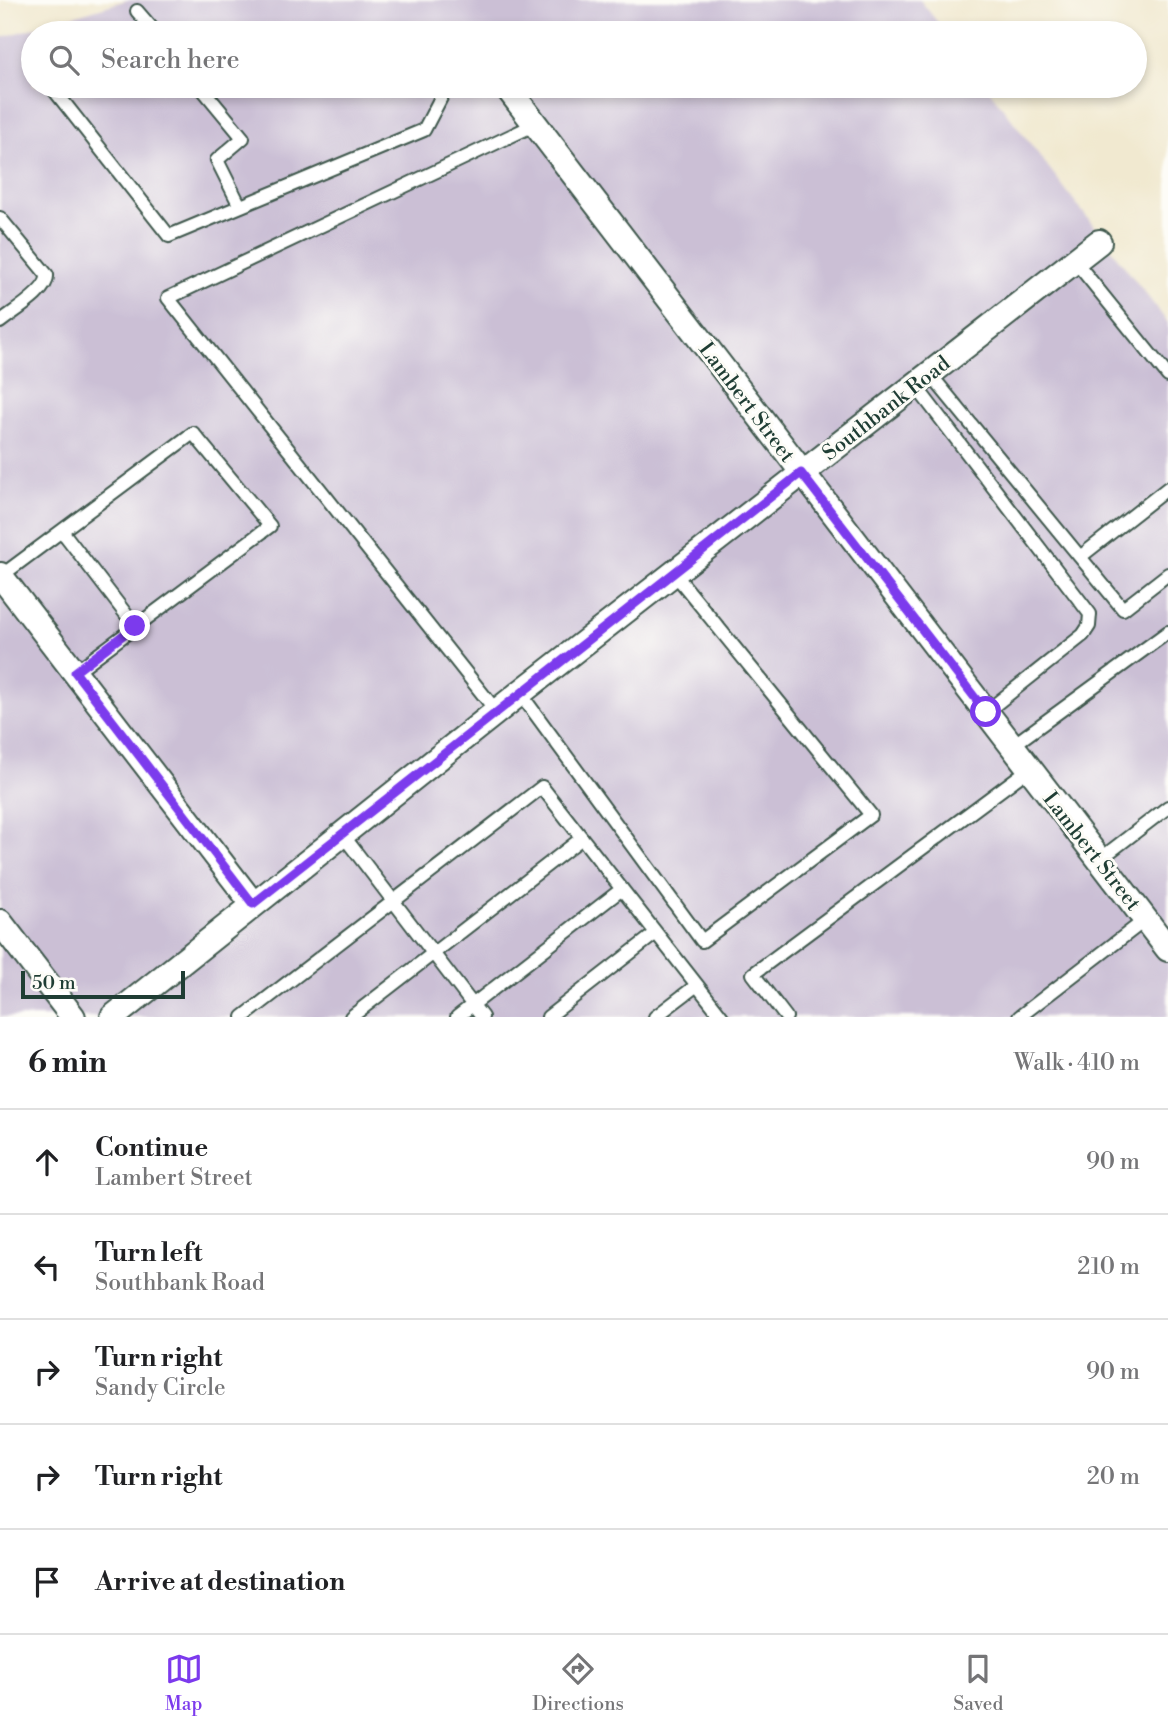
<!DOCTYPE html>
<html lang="en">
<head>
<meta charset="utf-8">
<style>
  body { margin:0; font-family:"Libre Bodoni",serif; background:#f2f2f2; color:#202124 }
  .scale { position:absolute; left:21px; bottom:18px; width:164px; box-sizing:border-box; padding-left:7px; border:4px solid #1f3d34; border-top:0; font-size:19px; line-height:24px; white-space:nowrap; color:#1f3d34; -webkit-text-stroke:5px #fdfcf7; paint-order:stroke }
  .stop { position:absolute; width:21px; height:21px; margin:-16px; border:5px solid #7c3aed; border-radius:50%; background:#fff }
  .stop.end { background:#7c3aed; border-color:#fff; box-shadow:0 2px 7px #0008 }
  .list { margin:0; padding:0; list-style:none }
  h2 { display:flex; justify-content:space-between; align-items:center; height:91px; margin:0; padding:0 28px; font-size:30px }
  h2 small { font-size:23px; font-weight:400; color:#757577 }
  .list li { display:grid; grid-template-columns:46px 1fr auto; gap:21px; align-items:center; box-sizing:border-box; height:105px; padding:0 28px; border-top:2px solid #e0e0e0 }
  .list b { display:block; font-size:26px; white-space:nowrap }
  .list p { margin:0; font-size:23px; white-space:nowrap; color:#757577 }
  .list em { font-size:23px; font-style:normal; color:#757577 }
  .icon { flex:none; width:38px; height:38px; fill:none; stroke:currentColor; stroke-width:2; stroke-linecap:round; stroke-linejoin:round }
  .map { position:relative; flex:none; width:1168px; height:1017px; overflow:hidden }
  .search { position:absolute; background:#fff; box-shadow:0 4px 10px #0003; left:21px; right:21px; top:21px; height:77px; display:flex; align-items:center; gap:18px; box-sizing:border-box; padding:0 24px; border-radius:38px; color:#757577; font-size:26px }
  .sheet { height:616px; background:#fff }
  nav { display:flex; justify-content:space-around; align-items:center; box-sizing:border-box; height:98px; border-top:2px solid #e0e0e0; background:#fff; font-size:19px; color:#757577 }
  nav a { display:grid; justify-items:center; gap:4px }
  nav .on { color:#7c3aed }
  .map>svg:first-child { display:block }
  .industrial { fill:#cbbfd5 }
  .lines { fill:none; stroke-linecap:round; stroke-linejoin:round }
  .lane-casing { stroke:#3e574b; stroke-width:16 }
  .street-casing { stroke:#3e574b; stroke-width:28 }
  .lane { stroke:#fff; stroke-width:12 }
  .street { stroke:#fff; stroke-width:24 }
  .route { stroke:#7c3aed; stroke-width:9 }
  .labels { text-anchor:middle; stroke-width:6; stroke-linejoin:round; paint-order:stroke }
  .street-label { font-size:21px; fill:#1f3d34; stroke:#fdfcf7 }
</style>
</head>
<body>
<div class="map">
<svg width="1168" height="1017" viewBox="0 0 1168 1017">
  <rect width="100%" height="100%" fill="#fdfcf7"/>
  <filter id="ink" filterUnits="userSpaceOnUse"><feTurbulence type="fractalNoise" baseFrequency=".0143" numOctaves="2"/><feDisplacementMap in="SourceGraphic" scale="14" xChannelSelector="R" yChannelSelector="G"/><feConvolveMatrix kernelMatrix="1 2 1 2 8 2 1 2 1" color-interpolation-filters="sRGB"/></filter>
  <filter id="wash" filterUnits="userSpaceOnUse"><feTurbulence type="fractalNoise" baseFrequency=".00686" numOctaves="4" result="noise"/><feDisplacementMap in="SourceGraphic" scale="28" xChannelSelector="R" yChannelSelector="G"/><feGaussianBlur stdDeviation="1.57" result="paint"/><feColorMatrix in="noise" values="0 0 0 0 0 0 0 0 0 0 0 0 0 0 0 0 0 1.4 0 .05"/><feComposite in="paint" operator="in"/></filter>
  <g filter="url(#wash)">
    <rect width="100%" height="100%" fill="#f1e9d0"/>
    <path class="industrial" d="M127,0H920L946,33H33V86H986L1168,323V1017H0V38Z"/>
  </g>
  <g filter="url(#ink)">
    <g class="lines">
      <g class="lane-casing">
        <path id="lane" d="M137,11L156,33
          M30,59L33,63
          M51,86L169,236L424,130L447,86
          M200,86L243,138L217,160L240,206
          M0,218L47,275C49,291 12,312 0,322
          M1075,261L1168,376
          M930,374L1080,557L1168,488
          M915,385L1090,614L1089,626L1083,635L986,712
          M62,531L135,626
          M1080,557L1123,609L1168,574
          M1,576L193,433L270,526L75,672
          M520,693L702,941L871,815L674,573
          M497,712L168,298L536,124
          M1012,746L1168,632
          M342,834L482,1017
          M1099,860L1168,807
          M243,1017L542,787L722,1017
          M351,1017L582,838
          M457,1017L622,889
          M548,1017L656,933
          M655,1017L697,985
          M786,1017L753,974L1029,769
          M1019,1017L1145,920"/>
      </g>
      <g class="street-casing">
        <path id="street" d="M506,86L1168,949
          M0,575L253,904
          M0,922L73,1017
          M113,1017L520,693L1099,242"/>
      </g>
      <use href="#lane" class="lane"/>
      <use href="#street" class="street"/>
    </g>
  </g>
  <g class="lines" filter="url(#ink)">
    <path class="route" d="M135,626L75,672L253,904L801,473L986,712"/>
  </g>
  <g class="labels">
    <g class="street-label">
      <text transform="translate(747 402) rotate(53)" y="7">Lambert Street</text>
      <text transform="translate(886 408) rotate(-38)" y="7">Southbank Road</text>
      <text transform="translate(1092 851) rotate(52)" y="7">Lambert Street</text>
    </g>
  </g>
</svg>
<div class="scale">50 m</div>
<div class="stop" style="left:986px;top:712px"></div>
<div class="stop end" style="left:135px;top:626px"></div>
<div class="search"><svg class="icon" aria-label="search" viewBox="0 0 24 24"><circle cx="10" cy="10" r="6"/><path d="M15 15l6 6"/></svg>Search here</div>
</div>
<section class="sheet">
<h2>6 min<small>Walk · 410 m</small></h2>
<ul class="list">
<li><svg class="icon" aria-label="ahead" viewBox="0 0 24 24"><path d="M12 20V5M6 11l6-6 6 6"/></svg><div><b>Continue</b><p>Lambert Street</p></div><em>90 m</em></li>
<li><svg class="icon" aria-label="left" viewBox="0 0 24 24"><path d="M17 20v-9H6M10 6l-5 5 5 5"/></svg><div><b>Turn left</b><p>Southbank Road</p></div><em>210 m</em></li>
<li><svg class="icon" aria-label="right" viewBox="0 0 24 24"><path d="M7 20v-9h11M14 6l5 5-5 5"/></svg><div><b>Turn right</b><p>Sandy Circle</p></div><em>90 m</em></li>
<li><svg class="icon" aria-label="right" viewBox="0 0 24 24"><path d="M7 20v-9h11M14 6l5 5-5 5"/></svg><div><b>Turn right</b></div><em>20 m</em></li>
<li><svg class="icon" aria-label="arrive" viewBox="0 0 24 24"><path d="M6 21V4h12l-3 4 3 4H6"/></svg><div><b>Arrive at destination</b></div></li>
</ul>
</section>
<nav>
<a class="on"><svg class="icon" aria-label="map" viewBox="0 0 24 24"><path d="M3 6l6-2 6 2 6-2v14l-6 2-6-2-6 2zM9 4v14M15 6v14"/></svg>Map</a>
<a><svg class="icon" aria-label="directions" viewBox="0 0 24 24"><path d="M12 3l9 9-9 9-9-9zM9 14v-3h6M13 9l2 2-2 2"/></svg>Directions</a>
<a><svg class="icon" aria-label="saved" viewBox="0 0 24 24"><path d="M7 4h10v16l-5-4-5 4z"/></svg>Saved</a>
</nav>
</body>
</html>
